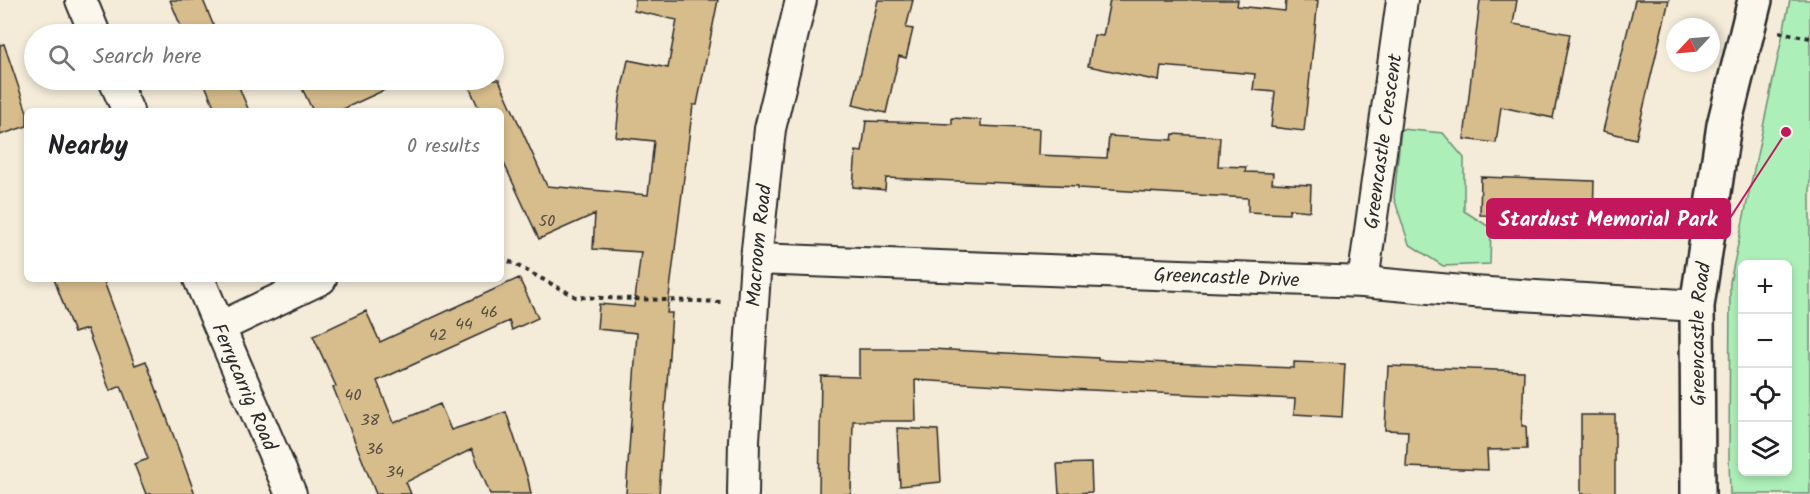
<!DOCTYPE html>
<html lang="en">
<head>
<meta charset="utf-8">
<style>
  body { margin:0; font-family:Kalam,sans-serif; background:#f2f2f2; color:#202124 }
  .controls { position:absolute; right:18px; bottom:18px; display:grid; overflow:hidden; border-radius:9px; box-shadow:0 3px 9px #0003 }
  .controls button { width:54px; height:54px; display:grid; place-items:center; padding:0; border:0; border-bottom:2px solid #e0e0e0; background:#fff; color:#202124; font:30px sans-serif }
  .compass { position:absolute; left:1666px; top:18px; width:54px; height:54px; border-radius:50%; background:#fff; box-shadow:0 3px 9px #0003; rotate:244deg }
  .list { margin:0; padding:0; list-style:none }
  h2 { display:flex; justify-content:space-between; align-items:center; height:78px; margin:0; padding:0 24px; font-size:26px }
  h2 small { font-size:20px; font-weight:400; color:#757577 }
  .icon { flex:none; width:33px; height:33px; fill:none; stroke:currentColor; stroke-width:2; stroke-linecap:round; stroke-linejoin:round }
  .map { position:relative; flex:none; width:1810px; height:494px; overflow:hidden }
  .search { position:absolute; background:#fff; box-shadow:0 3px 9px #0003; left:24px; top:24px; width:480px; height:66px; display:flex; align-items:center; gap:15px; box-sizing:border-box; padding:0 21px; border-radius:33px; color:#757577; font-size:22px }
  .panel { position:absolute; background:#fff; box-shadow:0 3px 9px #0003; left:24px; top:108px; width:480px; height:174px; border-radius:9px }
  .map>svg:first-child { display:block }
  .green { fill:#adefb9; stroke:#6c8d72; stroke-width:1.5; fill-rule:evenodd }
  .building { fill:#d7bc8c; stroke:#2b2b2b; stroke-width:1.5 }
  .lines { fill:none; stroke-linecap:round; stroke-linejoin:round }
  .minor-casing { stroke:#2b2b2b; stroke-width:34 }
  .tertiary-casing { stroke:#2b2b2b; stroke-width:38 }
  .path { stroke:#2b2b2b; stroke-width:4; stroke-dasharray:4.5 4.5; stroke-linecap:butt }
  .minor { stroke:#fbf7ec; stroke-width:30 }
  .tertiary { stroke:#fbf7ec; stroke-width:33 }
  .labels { text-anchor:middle; stroke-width:4.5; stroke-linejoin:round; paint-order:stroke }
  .number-label { font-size:16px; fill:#564f43 }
  .street-label { font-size:20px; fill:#2b2b2b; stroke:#fbf7ec }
  .leader { fill:none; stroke:#c2185b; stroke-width:2 }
  .callout-dot { fill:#c2185b; stroke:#fbf7ec; stroke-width:2 }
  .callout { fill:#c2185b; stroke:#c2185b; stroke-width:2 }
  .callout-label { font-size:21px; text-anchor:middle; font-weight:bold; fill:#fff }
</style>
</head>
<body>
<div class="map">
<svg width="1810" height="494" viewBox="0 0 1810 494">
  <rect width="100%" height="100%" fill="#f4ebd9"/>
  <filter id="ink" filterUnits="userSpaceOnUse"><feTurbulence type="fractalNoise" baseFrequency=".0167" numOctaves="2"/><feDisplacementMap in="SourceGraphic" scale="12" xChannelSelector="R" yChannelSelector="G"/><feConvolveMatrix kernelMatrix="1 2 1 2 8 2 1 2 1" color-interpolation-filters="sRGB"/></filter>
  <g filter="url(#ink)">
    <path class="green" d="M1790,0H1810V494H1730L1729,459L1730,282ZM1742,264H1788V472H1742Z
      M1401,129L1443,133L1464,158V211L1491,228L1490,264L1443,266L1409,244L1394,198Z"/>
    <path class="building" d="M170,0H203L217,34H184Z
      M635,0H718L697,105H693L667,313H672L659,494H626L637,333L597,329L599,304L634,307L641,252L593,249L595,214L539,239L501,157V111H480L466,80H499L547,186L648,195L654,141L616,137L620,97L628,60L668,68L677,20L634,11Z
      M878,0H913L906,28L913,29L906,58L899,56L886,113L853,105Z
      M1110,0H1238L1237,6L1285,11L1286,0H1318L1304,131L1271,127L1275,92L1253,90L1255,74L1161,66L1159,81L1088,66L1094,35L1103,36Z
      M1480,0H1517L1513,24L1570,34L1553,118L1501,107L1496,143L1464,139Z
      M1635,0H1669L1636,139L1603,131Z
      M4,44L27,112V126L0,135V45Z
      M203,80H236L249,111H216Z
      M298,80H406L339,111H313Z
      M952,118L981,120V126L1039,129L1038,155L1107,158L1109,136L1172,140L1173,134L1220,137L1218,166L1246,167L1245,172L1273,173L1272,183L1311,185L1310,211L1289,209V214L1248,212V198L1078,188V186L886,178L885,190L853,187L856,151L862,152L866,121L952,124Z
      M1481,177L1594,181L1593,218L1480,215Z
      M519,278L538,318L512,330L509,321L377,381L394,423L440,404L451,430L506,412L528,479L531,494H490L472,449L406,482L411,494H376L333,387L336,386L313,336L366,311L380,342Z
      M54,279H103L135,365L146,361L195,494H146L134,464L148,459L121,386L110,391L87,329L74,333Z
      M859,349H931L1098,358V360L1294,368V362L1345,364L1342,417L1294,414L1295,399L1067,389L915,380L916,421H853L851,494H819L821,376L859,377Z
      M1388,366L1524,371L1522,426H1526L1527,449L1487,450L1488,470L1406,467L1408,431L1385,430Z
      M1581,415H1615V494H1581Z
      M897,428L938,430L941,482L900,486Z
      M1091,463L1092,492L1059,494L1057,464Z"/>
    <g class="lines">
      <g class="minor-casing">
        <g id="minor">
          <path d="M81,0L95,34"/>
          <path d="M114,80L128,111"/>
          <path id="s1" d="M756,259L1363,282L1473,292L1697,306"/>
          <path id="s2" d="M199,279L291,494"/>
          <path id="s3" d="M1363,282L1402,0"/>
          <path d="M220,327L321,279"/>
          <path id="s4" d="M743,494L744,440L756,259L770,129L801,0"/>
        </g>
      </g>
      <g class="tertiary-casing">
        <g id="tertiary">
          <path id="s5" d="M1698,494L1697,306L1724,125L1755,0"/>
        </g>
      </g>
      <path class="path" d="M1779,32L1810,38
        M501,257L576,297L724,302"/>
      <use href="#minor" class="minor"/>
      <use href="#tertiary" class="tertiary"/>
    </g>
  </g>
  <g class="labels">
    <g class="number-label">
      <text x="547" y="226">50</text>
      <text x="489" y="317">46</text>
      <text x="464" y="329">44</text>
      <text x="438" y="340">42</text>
      <text x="353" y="400">40</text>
      <text x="370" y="425">38</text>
      <text x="375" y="454">36</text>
      <text x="395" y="477">34</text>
    </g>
    <g class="street-label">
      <text dy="7" stroke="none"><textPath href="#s3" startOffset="142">Greencastle Crescent</textPath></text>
      <text dy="7" stroke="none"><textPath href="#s4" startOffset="249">Macroom Road</textPath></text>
      <text dy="7" stroke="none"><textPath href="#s1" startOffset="471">Greencastle Drive</textPath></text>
      <text dy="7" stroke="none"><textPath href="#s5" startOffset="160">Greencastle Road</textPath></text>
      <text dy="7" stroke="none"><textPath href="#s2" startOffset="117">Ferrycarrig Road</textPath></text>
    </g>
  </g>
  <path class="leader" d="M1786 132L1730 218"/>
  <circle class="callout-dot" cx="1786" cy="132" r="6"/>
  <rect class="callout" x="1487" y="199" width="243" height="39" rx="6"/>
  <g class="callout-label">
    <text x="1608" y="226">Stardust Memorial Park</text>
  </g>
</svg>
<div class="controls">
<button>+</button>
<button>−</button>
<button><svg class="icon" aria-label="locate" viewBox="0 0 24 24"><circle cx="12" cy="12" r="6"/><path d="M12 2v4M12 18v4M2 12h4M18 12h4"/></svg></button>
<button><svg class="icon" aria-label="layers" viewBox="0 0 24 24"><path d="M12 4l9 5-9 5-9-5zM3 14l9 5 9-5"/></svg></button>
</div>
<svg class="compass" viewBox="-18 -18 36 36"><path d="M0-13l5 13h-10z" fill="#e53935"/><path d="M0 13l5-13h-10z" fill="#757577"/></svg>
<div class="search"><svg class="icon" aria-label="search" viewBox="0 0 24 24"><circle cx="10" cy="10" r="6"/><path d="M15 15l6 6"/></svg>Search here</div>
<section class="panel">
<h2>Nearby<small>0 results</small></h2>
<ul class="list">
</ul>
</section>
</div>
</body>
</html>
